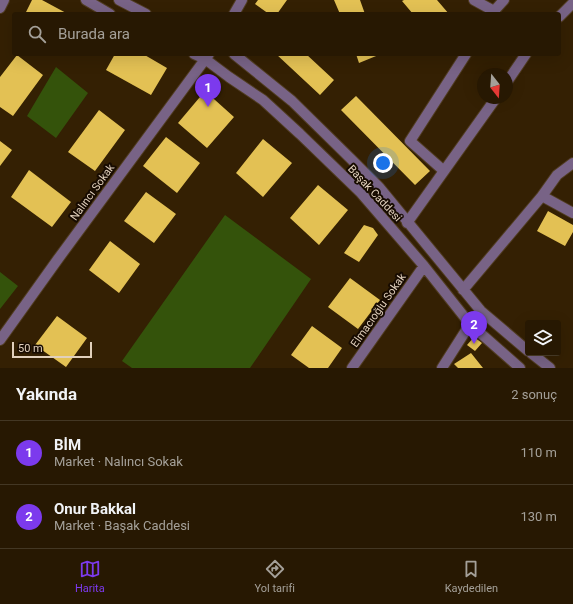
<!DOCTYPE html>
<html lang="tr">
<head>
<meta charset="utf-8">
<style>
  body { margin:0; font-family:Roboto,sans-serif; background:#332511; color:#f1f3f6 }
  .controls { position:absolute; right:12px; bottom:12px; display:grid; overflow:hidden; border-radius:4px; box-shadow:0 4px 16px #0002 }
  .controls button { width:36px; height:36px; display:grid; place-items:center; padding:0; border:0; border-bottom:1px solid #433724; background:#271802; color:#f1f3f6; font:20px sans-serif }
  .compass { position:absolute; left:477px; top:68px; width:36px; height:36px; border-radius:50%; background:#271802; box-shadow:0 4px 16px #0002; rotate:163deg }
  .scale { position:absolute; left:12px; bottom:10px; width:80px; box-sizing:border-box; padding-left:4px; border:2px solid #e1d0bc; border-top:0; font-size:11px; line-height:14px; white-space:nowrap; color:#e1d0bc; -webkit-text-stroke:3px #170b01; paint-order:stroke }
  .you { position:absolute; left:383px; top:163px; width:14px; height:14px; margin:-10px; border:3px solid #fff; border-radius:50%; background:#1a73e8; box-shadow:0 0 0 6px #1a73e833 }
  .badge { display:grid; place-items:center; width:26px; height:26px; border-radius:50%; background:#7c3aed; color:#fff; font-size:13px; font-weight:700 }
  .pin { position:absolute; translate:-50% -33px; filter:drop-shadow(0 1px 2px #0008) }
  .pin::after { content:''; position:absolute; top:21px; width:14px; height:12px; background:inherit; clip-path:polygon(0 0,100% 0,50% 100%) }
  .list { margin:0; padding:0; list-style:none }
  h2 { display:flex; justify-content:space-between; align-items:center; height:52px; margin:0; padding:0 16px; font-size:17px }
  h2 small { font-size:13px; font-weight:400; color:#a4a099 }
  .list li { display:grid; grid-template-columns:26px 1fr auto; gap:12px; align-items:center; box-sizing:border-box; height:64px; padding:0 16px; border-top:1px solid #433724 }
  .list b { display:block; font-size:15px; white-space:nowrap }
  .list p { margin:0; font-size:13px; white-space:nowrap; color:#a4a099 }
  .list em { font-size:13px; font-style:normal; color:#a4a099 }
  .icon { flex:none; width:22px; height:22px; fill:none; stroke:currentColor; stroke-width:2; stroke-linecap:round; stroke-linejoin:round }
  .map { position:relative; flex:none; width:573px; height:368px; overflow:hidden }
  .search { position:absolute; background:#271802; box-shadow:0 4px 16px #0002; left:12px; right:12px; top:12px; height:44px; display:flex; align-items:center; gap:10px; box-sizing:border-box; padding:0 14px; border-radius:4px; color:#a4a099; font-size:15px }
  .sheet { height:180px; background:#271802 }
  nav { display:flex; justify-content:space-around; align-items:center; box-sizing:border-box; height:56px; border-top:1px solid #433724; background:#271802; font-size:11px; color:#a4a099 }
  nav a { display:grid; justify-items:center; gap:2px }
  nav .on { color:#7c3aed }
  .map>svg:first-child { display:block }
  .green { fill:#34530b }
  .building { fill:#e3c154 }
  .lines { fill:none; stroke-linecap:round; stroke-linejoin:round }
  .minor-casing { stroke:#503c21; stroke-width:12 }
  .minor { stroke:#786386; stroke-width:10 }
  .labels { text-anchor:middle; stroke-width:4; stroke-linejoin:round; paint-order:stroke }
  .street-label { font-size:11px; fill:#e1d0bc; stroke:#170b01 }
</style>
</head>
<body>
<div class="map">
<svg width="573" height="368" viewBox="0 0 573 368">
  <rect width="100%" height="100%" fill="#342003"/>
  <path class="green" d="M56,67L88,93L56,138L27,116Z
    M225,215L311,279L250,368H132L122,361Z
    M0,272L18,286L0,309Z"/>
  <path class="building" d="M32,0H42L68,14H25Z
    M258,0H287L277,14H269L255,4Z
    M334,0H360L365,14H340Z
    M404,0H437L449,14H413L402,1Z
    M115,54H143L167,68L151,95L106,70Z
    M276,54H306L334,80L320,95Z
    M356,54H381L359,63Z
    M17,55L43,75L13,116L0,107V77Z
    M205,91L234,117L207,148L178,123Z
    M356,96L430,171L415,185L341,110Z
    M99,110L125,130L95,171L68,152Z
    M166,137L200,163L177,193L143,166Z
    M263,139L292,163L263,197L236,173Z
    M0,141L12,150L0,166Z
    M29,170L71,202L52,227L11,197Z
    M318,185L348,210L319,245L290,218Z
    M146,192L176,214L154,243L124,221Z
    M548,211L573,225V232L565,246L537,231Z
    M364,225L373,228L378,235L359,262L344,253Z
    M110,241L140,264L119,293L89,270Z
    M350,278L380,300L358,329L328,307Z
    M57,316L87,338L66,367L35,345Z
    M312,326L342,348L328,368H309L291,355Z
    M474,337L482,343L475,351L467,345Z
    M471,353L483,368H458L454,364Z"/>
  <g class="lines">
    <g class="minor-casing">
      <path id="minor" d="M86,0L110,14
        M119,0L146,14
        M474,0L494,11L492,14
        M0,8L4,0
        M494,11L504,0
        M234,14L242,0
        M559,17L573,3
        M194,54L205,59L229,77L263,100L300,134L361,193L424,266L470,324L520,368
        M234,54L292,101L350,158L379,187L481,311L528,351
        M507,82L526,54
        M444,171L410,141L466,54
        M542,196L573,213
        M407,223L496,98
        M463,290L542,196L557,175L573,163
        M0,340L58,259L209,54
        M531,353L550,368
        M352,368L424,266
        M442,368L470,324"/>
    </g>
    <use href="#minor" class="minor"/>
  </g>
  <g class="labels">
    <g class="street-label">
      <text transform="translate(92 192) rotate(-54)" y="4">Nalıncı Sokak</text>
      <text transform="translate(375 193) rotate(47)" y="4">Başak Caddesi</text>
      <text transform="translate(378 310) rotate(-55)" y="4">Elmacıoğlu Sokak</text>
    </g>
  </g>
</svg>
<div class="controls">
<button><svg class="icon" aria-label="layers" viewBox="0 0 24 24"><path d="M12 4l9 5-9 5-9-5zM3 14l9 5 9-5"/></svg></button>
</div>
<svg class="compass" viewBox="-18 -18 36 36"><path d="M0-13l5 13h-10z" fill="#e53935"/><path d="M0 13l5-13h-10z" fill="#a4a099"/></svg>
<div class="scale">50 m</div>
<div class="you"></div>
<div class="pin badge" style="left:208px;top:107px">1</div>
<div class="pin badge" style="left:474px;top:344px">2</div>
<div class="search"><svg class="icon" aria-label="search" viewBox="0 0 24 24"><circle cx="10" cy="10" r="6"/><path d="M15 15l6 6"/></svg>Burada ara</div>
</div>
<section class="sheet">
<h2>Yakında<small>2 sonuç</small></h2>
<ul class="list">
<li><span class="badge">1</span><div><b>BİM</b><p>Market · Nalıncı Sokak</p></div><em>110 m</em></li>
<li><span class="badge">2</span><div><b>Onur Bakkal</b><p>Market · Başak Caddesi</p></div><em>130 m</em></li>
</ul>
</section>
<nav>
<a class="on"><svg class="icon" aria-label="map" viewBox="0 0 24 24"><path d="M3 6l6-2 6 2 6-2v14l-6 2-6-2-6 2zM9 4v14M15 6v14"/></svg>Harita</a>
<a><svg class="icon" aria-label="directions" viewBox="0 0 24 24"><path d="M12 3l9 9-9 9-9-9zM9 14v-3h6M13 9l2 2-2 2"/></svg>Yol tarifi</a>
<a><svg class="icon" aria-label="saved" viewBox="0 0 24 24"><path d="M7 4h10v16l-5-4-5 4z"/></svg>Kaydedilen</a>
</nav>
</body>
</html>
